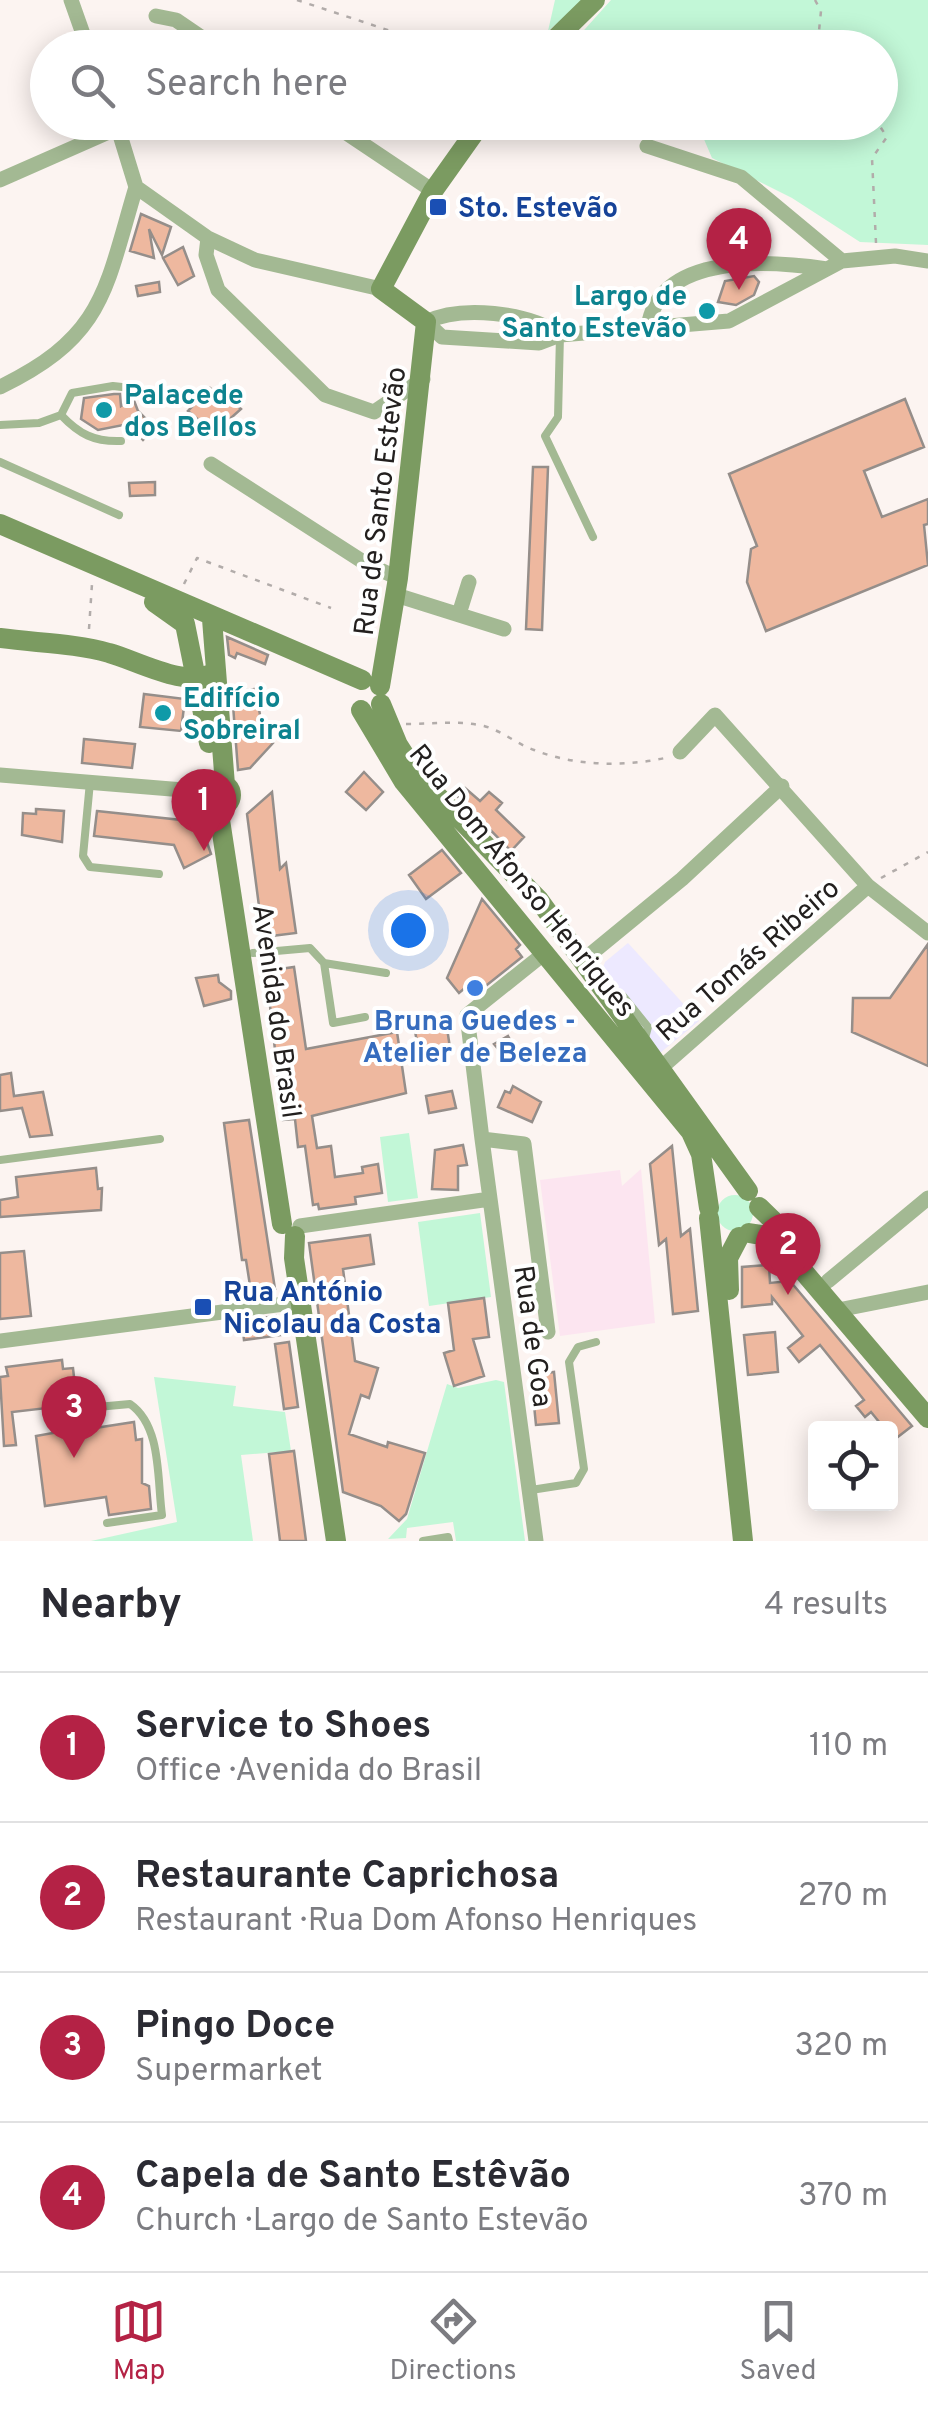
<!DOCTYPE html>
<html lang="en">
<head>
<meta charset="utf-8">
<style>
  body { margin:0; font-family:Overpass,sans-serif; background:#f7f7f7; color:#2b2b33 }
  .controls { position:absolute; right:30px; bottom:30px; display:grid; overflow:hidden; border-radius:10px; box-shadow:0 5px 25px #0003 }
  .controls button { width:90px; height:90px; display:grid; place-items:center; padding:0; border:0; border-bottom:2px solid #e1e1e2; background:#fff; color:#2b2b33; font:50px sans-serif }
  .you { position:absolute; left:408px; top:930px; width:35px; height:35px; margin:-25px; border:8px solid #fff; border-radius:50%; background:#1a73e8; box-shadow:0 0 0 15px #1a73e833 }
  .badge { display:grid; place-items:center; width:65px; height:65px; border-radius:50%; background:#b42245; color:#fff; font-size:32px; font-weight:700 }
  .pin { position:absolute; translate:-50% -82px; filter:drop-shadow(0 2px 5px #0008) }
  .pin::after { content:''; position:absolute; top:52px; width:35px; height:30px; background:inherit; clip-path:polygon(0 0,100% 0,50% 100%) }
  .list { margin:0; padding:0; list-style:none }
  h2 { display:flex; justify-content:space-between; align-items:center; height:130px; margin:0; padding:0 40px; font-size:42px }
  h2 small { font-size:32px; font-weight:400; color:#7c7c81 }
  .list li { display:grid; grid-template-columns:65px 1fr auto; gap:30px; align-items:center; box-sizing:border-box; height:150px; padding:0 40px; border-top:2px solid #e1e1e2 }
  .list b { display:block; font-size:38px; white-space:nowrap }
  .list p { margin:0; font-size:32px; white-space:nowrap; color:#7c7c81 }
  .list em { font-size:32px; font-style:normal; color:#7c7c81 }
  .icon { flex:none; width:55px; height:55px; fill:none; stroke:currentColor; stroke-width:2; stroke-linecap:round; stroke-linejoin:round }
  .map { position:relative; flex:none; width:928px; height:1541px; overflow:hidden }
  .search { position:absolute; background:#fff; box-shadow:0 5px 25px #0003; left:30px; right:30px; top:30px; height:110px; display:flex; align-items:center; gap:25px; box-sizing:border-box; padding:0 35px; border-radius:55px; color:#7c7c81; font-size:38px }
  .sheet { height:730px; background:#fff }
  nav { display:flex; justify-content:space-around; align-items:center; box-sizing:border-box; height:140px; border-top:2px solid #e1e1e2; background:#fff; font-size:28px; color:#7c7c81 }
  nav a { display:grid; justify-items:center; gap:5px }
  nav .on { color:#b42245 }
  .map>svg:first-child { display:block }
  .commercial { fill:#ede9ff }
  .education { fill:#fce5f0 }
  .green { fill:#c2f7d7 }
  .building { fill:#eeb89f; stroke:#958e8a; stroke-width:2.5 }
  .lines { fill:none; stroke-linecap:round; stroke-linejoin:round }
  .path { stroke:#b2acaa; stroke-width:2.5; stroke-dasharray:5 8; stroke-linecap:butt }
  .lane { stroke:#a3b993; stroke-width:8 }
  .street { stroke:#a3b993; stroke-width:15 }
  .secondary { stroke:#7b9b61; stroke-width:20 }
  .transit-dot { fill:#1a4fb4; stroke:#fff; stroke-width:4 }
  .culture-dot { fill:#0f9aa8; stroke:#fff; stroke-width:4 }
  .shop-dot { fill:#3f7fe0; stroke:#fff; stroke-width:4 }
  .labels { text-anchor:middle; stroke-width:8; stroke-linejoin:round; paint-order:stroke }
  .transit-label { font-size:28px; font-weight:bold; fill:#164399; stroke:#fff; text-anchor:start }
  .culture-label { font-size:28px; font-weight:bold; fill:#0d838f; stroke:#fff; text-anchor:start }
  .street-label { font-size:28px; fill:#23201f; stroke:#fff }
  .shop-label { font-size:28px; font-weight:bold; fill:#366cbe; stroke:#fff }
</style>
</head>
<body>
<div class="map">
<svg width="928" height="1541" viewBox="0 0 928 1541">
  <rect width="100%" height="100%" fill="#fcf4f1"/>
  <path class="commercial" d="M628,943L699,1021L660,1053L600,977L605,962Z"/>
  <path class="education" d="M641,1169L655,1323L560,1336L540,1180L620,1170L622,1186Z"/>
  <path class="green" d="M555,0H586L548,31Z
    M611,0H928V245L860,242L792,198L712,158L697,123L880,122V48H568Z
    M409,1133L418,1198L388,1202L380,1137Z
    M717 1213a18 18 0 1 1 36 0a18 18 0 1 1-36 0Z
    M480,1213L491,1297L429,1306L418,1222Z
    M154,1377L236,1386L233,1406L285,1412L291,1451L241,1455L253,1541H91L177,1522Z
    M496,1380L504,1382L525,1541H456L453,1522L407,1528L406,1538L388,1539L407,1519L447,1384L458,1388Z"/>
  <path class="building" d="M141,214L171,227L162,255L149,229L154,258L130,251Z
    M183,247L194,276L178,285L163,258Z
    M754,276L759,282L754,295L736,305L718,302L725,281Z
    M159,282L160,292L138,296L136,286Z
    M210,388L214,391L218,388L241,409L214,433L188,411Z
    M114,394H120L121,406L133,398L138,411L155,428L143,440L128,424L98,430L81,419L84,398Z
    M905,399L924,447L864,471L882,517L928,499V524L924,525L928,565L766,631L747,582L751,549L757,546L729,474Z
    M533,467H548L542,630L526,629Z
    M155,482V495L130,496L129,483Z
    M227,637L268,655L265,664L237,653L235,658L229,655Z
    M255,689L263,730L273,743L250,768L238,770L232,692Z
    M144,694L185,699L181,731L140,727Z
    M84,739L135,744L132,768L82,763Z
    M364,772L383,792L366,810L346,792Z
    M465,788L480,801L489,792L502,803L496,810L524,837L511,851L458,797Z
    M272,792L280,869L286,863L296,933L263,937L247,814Z
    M36,809L64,811L62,842L22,835L23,813L36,814Z
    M97,811L200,822L211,854L184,868L174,845L94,836Z
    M442,850L461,873L426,899L409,875Z
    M482,899L520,945L516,949L522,957L473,996L466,987L459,993L447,978Z
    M928,944V1066L852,1032L853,998H890Z
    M294,967L306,1049L397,1032L406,1093L312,1116L317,1148L331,1146L335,1177L363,1173L362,1167L378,1164L382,1193L355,1197L356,1204L319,1209L318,1204L313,1205L305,1146L298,1147L295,1119L283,1120L266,971Z
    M218,975L219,982L231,991V999L204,1006L196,978Z
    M447,1028L450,1048L419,1053L415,1031Z
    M508,1036L520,1057L510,1063L494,1044Z
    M11,1073L14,1096L43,1092L52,1135L30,1137L22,1108L0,1111V1075Z
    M513,1086L541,1102L532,1122L498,1107L505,1091L510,1093Z
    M452,1091L456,1108L429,1113L426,1096Z
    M249,1120L275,1289L251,1292L246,1260H242L224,1123Z
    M463,1145L467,1165L458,1166V1190L432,1189L435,1150Z
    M672,1146L681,1236L690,1229L698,1311L673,1314L666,1239L659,1245L650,1164Z
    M96,1168L98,1189L102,1188L101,1210L0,1217V1200L18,1197L16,1177Z
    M370,1235L374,1264L343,1269L355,1361L378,1368L369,1398L361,1395L349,1434L387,1447L388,1442L425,1453L406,1514L399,1521L381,1506L343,1492L309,1243Z
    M24,1251L31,1316L0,1319V1253Z
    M769,1265L770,1283L790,1281L912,1426L890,1443V1428H884L871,1412L865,1417L856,1406L864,1400L820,1345L799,1362L788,1348L803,1336L772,1297V1304L742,1307V1267Z
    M484,1298L489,1337L473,1339L484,1376L454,1386L444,1353L454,1350L448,1303Z
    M276,1316L281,1335L244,1340L242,1321Z
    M775,1332L778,1372L748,1375L744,1335Z
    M289,1342L298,1407L284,1409L275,1344Z
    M62,1360L63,1369L73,1368L76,1395L55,1398L56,1407L12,1412L16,1445L4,1446L0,1377L8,1376L6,1367Z
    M554,1372L559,1423L536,1425L531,1375Z
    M94,1415L95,1428L134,1422L136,1440L142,1439V1483L149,1486L151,1509L109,1515L106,1497L45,1506L36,1436L53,1433L52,1420Z
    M294,1451L306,1541H280L269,1454Z"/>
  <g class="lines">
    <path class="path" d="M297,0L442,48
      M815,0L821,11L818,41L822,48
      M658,122L668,139
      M876,243L872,158L887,137L877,122
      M184,584L197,558L331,608
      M89,629L92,584
      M406,724C433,724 459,720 484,726C502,731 517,744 534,750C575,766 623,767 665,758
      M881,878L928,852"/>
    <path class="lane" d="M560,335L558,417L545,436L593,537
      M61,415C79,434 94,442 121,441
      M0,425L39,423L61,415L72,393L113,386L140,389
      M0,462L119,515
      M90,782L83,856L90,867L159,874
      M253,953L310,948L324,963L386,973
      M324,963L333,1023L365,1017
      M613,997L623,996L648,1027L644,1042
      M0,1160L160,1139
      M97,1407L130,1404C162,1426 157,1480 162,1515L107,1523
      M531,1490L576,1483L584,1469L569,1362L578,1347L596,1342
      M423,1541L448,1537L449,1541"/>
    <path class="street" d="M71,0L88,48
      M156,16L176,20L217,48
      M116,122L136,187L208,238L255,260L381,289
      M330,122L433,191
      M647,146L741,177L842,261
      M0,180L118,128
      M208,238L206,255L218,290L325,395L374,412L423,379
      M648,327C660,251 773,261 827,269
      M560,335C528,312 461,305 426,322L442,337L539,343L560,335L729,321L842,261L895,256L928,261
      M0,387C105,336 105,290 136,187
      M211,464L365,563L398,578
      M396,595L504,629
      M459,614L469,582
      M680,752L715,715L868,886L928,933
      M0,775L208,792
      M546,952L467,1015L482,1139L524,1144L548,1332
      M581,962L682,879L782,786
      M655,1073L868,886
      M482,1139L536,1541
      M300,1226L490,1199
      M828,1281L928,1198
      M838,1310L928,1292
      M0,1341L292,1303"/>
    <path class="secondary" d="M546,48L595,0
      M0,524L362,680
      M154,602L185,624
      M212,619L225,785
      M185,624L209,743
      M0,638C35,643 75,643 109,653C136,660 188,690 214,672
      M380,686L398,578L426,322L381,289L433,191L482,122
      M381,704L398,745L418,776L539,900L748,1191
      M361,710L404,782L691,1132L701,1154L709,1208
      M207 795a12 12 0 1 1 24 0a12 12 0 1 1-24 0Z
      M218,807L282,1224
      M759,1207L797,1244
      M709,1218L743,1541
      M749,1233L767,1236L786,1251L928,1418
      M295,1236L294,1258L336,1541
      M729,1290L728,1258L739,1237"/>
  </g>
  <g class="transit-dot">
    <rect x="428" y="197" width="20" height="20" rx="5"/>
    <rect x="193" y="1297" width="20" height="20" rx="5"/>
  </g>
  <g class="culture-dot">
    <circle cx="707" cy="311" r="10"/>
    <circle cx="104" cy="410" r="10"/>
    <circle cx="163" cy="713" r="10"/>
  </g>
  <circle class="shop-dot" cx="475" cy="988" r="10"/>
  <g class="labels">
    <g class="transit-label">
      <text x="458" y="217">Sto. Estevão</text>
      <text x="223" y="1301">Rua António<tspan x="223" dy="32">Nicolau da Costa</tspan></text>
    </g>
    <g class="culture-label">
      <text x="687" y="305" text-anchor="end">Largo de<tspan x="687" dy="32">Santo Estevão</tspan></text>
      <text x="124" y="404">Palacede<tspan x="124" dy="32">dos Bellos</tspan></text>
      <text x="183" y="707">Edifício<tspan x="183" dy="32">Sobreiral</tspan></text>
    </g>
    <g class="street-label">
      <text transform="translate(379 501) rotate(-83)" y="10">Rua de Santo Estevão</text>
      <text transform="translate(523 880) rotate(51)" y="10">Rua Dom Afonso Henriques</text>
      <text transform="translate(747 959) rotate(-41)" y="10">Rua Tomás Ribeiro</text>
      <text transform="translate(278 1011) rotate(82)" y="10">Avenida do Brasil</text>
      <text transform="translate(534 1336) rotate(82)" y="10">Rua de Goa</text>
    </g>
    <g class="shop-label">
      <text x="475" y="1030">Bruna Guedes -<tspan x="475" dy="32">Atelier de Beleza</tspan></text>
    </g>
  </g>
</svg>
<div class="controls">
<button><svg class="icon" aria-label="locate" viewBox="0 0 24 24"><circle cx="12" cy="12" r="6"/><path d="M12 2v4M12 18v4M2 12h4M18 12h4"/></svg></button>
</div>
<div class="you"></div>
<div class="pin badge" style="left:204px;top:851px">1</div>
<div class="pin badge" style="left:788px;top:1295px">2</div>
<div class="pin badge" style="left:74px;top:1458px">3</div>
<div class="pin badge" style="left:739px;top:290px">4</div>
<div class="search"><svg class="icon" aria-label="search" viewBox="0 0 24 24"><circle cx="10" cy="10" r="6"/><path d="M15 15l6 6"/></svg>Search here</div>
</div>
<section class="sheet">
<h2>Nearby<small>4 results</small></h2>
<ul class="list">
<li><span class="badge">1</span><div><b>Service to Shoes</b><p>Office · Avenida do Brasil</p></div><em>110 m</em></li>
<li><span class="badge">2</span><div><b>Restaurante Caprichosa</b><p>Restaurant · Rua Dom Afonso Henriques</p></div><em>270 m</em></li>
<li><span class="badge">3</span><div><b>Pingo Doce</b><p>Supermarket</p></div><em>320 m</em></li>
<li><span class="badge">4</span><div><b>Capela de Santo Estêvão</b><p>Church · Largo de Santo Estevão</p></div><em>370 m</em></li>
</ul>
</section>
<nav>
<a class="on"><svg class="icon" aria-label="map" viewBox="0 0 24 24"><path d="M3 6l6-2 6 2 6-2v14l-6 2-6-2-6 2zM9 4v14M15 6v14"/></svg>Map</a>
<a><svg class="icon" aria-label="directions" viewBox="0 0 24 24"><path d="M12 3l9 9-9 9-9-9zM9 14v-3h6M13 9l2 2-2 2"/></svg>Directions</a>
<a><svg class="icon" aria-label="saved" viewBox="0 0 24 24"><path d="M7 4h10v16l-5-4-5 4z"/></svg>Saved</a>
</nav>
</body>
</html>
